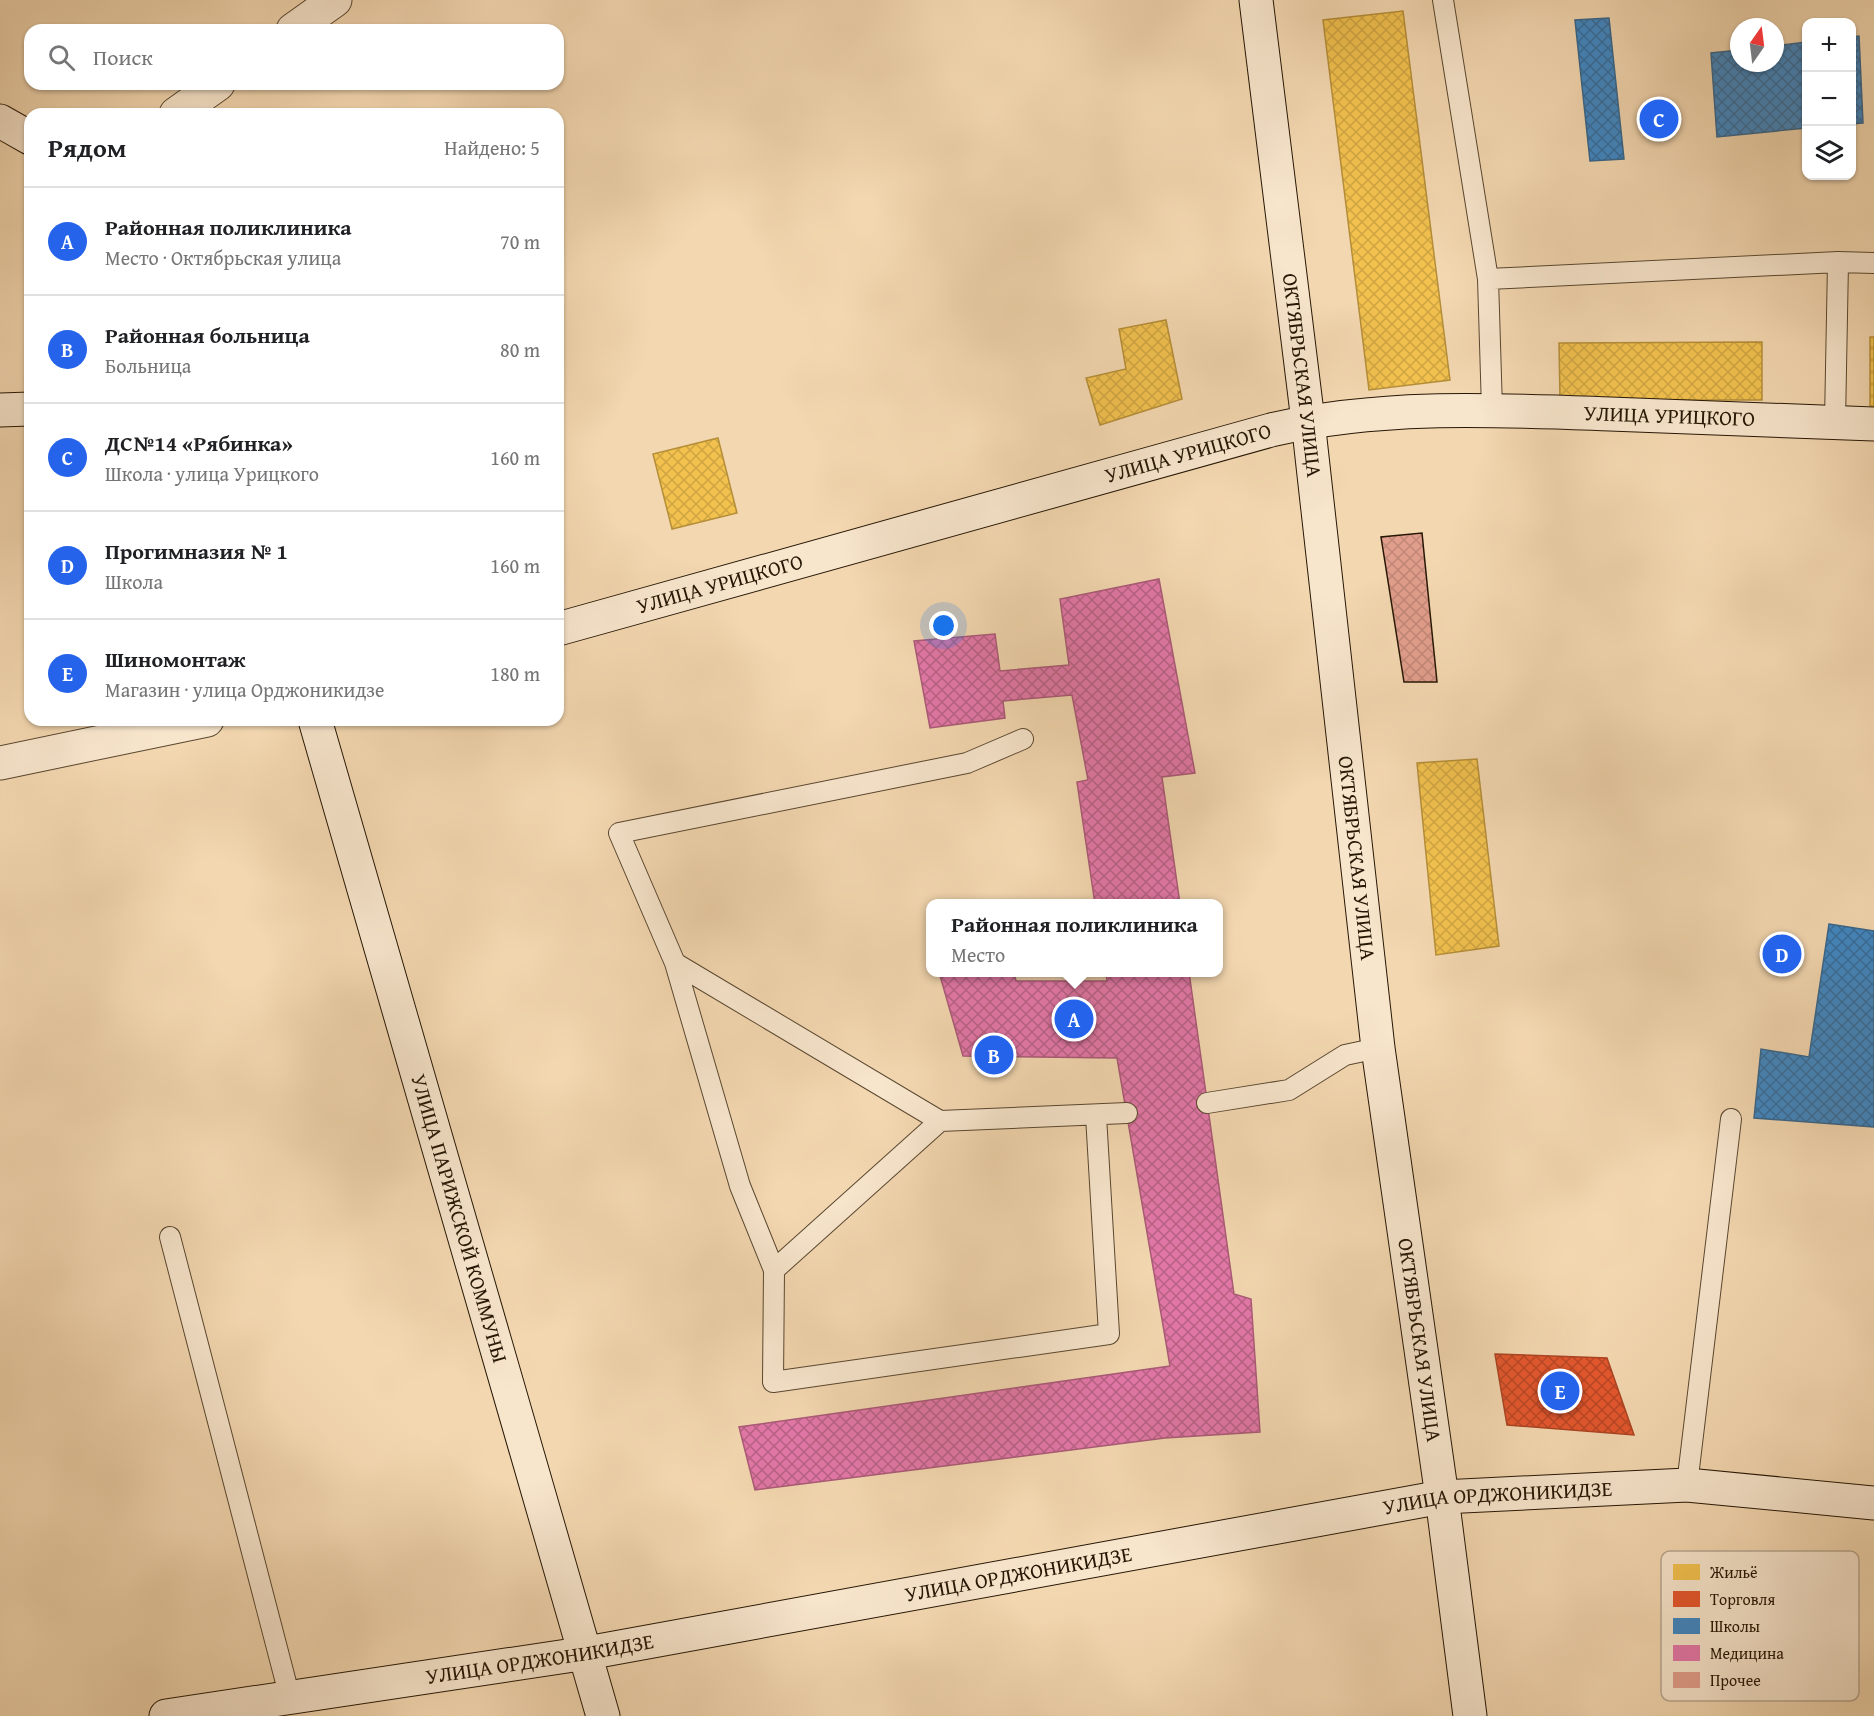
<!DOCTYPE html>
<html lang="ru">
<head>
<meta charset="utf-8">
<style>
  body { margin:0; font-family:"Gentium Book Plus",serif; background:#f2f2f2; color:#202124 }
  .controls { position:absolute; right:18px; top:18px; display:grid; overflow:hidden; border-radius:12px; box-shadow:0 2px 4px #0004 }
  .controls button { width:54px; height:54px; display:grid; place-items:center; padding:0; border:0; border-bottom:2px solid #e0e0e0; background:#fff; color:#202124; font:30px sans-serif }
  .compass { position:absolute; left:1730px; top:18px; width:54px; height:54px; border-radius:50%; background:#fff; box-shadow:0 2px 4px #0004; rotate:14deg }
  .you { position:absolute; left:944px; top:626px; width:21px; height:21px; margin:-15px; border:4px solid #fff; border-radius:50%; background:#1a73e8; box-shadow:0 0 0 9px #1a73e833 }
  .badge { display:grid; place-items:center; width:39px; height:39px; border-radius:50%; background:#2563eb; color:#fff; font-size:20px; font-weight:700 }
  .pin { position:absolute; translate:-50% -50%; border:3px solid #fff; box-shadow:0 2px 6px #0006 }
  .popup { position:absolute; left:926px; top:899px; width:297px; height:78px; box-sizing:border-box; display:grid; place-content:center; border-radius:12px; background:#fff; filter:drop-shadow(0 2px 4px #0005); font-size:20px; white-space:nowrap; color:#757577 }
  .popup b { font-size:22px; color:#202124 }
  .popup::after { content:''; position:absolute; left:50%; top:100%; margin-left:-12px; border:12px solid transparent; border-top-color:#fff }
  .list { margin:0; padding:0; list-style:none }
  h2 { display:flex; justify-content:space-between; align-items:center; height:78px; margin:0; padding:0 24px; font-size:26px }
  h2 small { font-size:20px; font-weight:400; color:#757577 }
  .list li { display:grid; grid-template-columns:39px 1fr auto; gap:18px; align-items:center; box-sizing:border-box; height:108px; padding:0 24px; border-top:2px solid #e0e0e0 }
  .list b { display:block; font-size:22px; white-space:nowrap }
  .list p { margin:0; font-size:20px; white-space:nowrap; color:#757577 }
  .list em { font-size:20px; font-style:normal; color:#757577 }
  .icon { flex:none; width:33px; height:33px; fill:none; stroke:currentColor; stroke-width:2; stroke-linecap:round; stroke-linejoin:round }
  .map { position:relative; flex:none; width:1874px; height:1716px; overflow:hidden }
  .search { position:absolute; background:#fff; box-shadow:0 2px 4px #0004; left:24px; top:24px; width:540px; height:66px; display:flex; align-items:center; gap:15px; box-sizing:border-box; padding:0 21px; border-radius:18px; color:#757577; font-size:22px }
  .panel { position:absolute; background:#fff; box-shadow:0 2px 4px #0004; left:24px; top:108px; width:540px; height:618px; border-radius:18px }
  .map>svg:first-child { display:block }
  .homes { fill:url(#homes-cross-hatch); stroke:#b58e38; stroke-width:1.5 }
  .shops { fill:url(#shops-cross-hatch); stroke:#ab4422; stroke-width:1.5 }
  .schools { fill:url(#schools-cross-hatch); stroke:#38668b; stroke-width:1.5 }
  .health { fill:url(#health-cross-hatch); stroke:#aa5a77; stroke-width:1.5 }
  .building { fill:url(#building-cross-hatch); stroke:#261705; stroke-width:1.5 }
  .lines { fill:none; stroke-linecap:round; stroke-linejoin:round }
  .lane-casing { stroke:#594730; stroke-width:22 }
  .street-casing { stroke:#594730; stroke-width:35 }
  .secondary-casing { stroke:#261705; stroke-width:35 }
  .lane { stroke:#f7e5cc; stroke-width:20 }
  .street { stroke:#f7e5cc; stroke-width:33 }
  .secondary { stroke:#f7e5cc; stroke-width:33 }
  .labels { text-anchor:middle; stroke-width:6; stroke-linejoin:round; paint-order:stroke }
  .street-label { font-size:21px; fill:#261705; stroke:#f7e5cc }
  .key { fill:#f7e5cc; stroke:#b8a790; stroke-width:1.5 }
  .key-label { font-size:16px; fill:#261705 }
</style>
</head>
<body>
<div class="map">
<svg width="1874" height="1716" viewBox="0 0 1874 1716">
  <defs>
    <pattern id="homes-cross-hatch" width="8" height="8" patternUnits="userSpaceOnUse" patternTransform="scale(1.5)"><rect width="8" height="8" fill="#f2c14e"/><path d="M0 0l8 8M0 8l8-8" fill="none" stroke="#cfa543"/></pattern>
    <pattern id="shops-cross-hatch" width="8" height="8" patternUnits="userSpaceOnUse" patternTransform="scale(1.5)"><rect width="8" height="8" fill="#e4572e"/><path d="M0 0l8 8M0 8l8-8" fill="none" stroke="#b94725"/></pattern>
    <pattern id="schools-cross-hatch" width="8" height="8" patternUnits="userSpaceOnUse" patternTransform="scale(1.5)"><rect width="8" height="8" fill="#3f88c5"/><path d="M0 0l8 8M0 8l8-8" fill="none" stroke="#356e9e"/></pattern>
    <pattern id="health-cross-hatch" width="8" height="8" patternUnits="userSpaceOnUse" patternTransform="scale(1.5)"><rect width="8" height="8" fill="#e377a8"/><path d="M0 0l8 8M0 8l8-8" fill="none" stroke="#b86187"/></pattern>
    <pattern id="building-cross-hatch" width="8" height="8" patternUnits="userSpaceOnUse" patternTransform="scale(1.5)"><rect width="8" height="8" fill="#e19e8c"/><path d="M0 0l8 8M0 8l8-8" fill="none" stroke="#c18777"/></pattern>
  </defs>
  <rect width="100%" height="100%" fill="#f3d7b0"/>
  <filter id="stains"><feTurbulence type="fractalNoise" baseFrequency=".00333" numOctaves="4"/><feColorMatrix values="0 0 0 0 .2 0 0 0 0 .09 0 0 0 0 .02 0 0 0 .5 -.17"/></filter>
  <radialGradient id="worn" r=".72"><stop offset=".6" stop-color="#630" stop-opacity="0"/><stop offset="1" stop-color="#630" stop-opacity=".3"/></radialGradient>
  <path class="homes" d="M1403,11L1450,380L1369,390L1323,20Z
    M1166,320L1182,399L1100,425L1086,378L1126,369L1119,329Z
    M1870,337H1874V406H1870Z
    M1762,342V400H1560L1559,343Z
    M718,438L737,513L672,529L653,454Z
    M1477,759L1499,946L1436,955L1417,763Z"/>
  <path class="shops" d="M1495,1354L1607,1358L1634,1435L1507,1425Z"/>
  <path class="schools" d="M1609,18L1624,159L1590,161L1575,20Z
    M1859,36L1863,123L1852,124V37Z
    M1806,42V128L1717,137L1711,53L1739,50V63H1775V46Z
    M1829,924L1874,931V1127L1754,1118L1761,1049L1809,1057Z"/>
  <path class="health" d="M1159,579L1195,773L1162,777L1180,904H1095L1077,782L1088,780L1072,695L1003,701L1005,718L930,728L914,641L995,634L1000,671L1069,665L1060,599Z
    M939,972H1014L1016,981H1107L1106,972H1189L1234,1294L1251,1299L1260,1432L1165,1438L755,1490L739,1427L1170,1366L1117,1058L963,1056Z"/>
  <path class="building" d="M1422,533L1437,682H1404L1381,537Z"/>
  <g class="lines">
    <g class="lane-casing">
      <path id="lane" d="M1443,0L1488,279L1492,409
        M1488,279L1838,262L1874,263
        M1835,422L1838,262
        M675,963L940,1121
        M1207,1103L1289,1090L1345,1055L1378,1048
        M1096,1116L1109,1334L773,1382L774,1270L940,1121L1127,1113
        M170,1237L290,1698
        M774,1270L740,1186L675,963L619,833L967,763L1023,739
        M1687,1485L1731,1119"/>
    </g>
    <g class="street-casing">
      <path id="street" d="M293,30L335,0
        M176,114L218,84
        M0,763L207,720"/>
    </g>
    <g class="secondary-casing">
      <g id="secondary">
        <path id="s1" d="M1256,0L1308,421L1378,1048L1442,1497L1470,1716"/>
        <path d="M0,121L30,138"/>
        <path d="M0,410L30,409"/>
        <path id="s2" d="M558,629L1271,430C1381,404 1498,410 1610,414C1698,417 1786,420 1874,424"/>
        <path id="s3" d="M315,720L603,1716"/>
        <path id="s4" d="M166,1716L587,1653L1442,1497L1687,1485L1874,1503"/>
      </g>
    </g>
    <use href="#lane" class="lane"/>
    <use href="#street" class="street"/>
    <use href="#secondary" class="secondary"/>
  </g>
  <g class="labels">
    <g class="street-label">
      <text dy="7" stroke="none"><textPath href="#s1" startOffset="378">ОКТЯБРЬСКАЯ УЛИЦА</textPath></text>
      <text dy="7" stroke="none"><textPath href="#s2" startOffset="1140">УЛИЦА УРИЦКОГО</textPath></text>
      <text dy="7" stroke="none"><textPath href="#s2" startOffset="654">УЛИЦА УРИЦКОГО</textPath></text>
      <text dy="7" stroke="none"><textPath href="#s2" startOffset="168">УЛИЦА УРИЦКОГО</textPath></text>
      <text dy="7" stroke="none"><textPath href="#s1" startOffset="864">ОКТЯБРЬСКАЯ УЛИЦА</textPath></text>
      <text dy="7" stroke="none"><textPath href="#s3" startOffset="519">УЛИЦА ПАРИЖСКОЙ КОММУНЫ</textPath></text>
      <text dy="7" stroke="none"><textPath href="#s1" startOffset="1350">ОКТЯБРЬСКАЯ УЛИЦА</textPath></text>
      <text dy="7" stroke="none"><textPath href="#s4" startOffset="1350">УЛИЦА ОРДЖОНИКИДЗЕ</textPath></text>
      <text dy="7" stroke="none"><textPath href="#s4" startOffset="864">УЛИЦА ОРДЖОНИКИДЗЕ</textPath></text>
      <text dy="7" stroke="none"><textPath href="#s4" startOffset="378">УЛИЦА ОРДЖОНИКИДЗЕ</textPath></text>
    </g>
  </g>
  <rect x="1661" y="1551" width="198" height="150" rx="9" class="key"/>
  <rect x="1673" y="1564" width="27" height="16" fill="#f2c14e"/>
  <rect x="1673" y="1591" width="27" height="16" fill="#e4572e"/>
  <rect x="1673" y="1618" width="27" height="16" fill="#3f88c5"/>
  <rect x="1673" y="1645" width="27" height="16" fill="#e377a8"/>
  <rect x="1673" y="1672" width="27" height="16" fill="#e19e8c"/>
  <g class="key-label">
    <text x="1710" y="1578">Жильё</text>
    <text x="1710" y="1605">Торговля</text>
    <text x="1710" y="1632">Школы</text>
    <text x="1710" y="1659">Медицина</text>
    <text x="1710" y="1686">Прочее</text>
  </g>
  <rect width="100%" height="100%" filter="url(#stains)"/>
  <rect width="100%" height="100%" fill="url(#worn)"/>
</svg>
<div class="controls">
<button>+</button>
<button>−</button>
<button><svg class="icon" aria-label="layers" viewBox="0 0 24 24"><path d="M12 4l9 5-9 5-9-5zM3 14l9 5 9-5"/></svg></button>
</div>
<svg class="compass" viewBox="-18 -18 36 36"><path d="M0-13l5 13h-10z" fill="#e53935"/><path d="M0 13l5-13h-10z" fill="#757577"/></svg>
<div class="you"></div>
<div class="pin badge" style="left:1074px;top:1019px">A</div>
<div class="popup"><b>Районная поликлиника</b>Место</div>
<div class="pin badge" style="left:994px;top:1055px">B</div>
<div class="pin badge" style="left:1659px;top:119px">C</div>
<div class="pin badge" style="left:1782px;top:954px">D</div>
<div class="pin badge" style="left:1560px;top:1391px">E</div>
<div class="search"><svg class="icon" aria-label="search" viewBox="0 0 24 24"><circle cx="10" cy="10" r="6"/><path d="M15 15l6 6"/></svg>Поиск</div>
<section class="panel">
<h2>Рядом<small>Найдено: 5</small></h2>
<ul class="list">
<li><span class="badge">A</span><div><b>Районная поликлиника</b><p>Место · Октябрьская улица</p></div><em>70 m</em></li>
<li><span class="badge">B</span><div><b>Районная больница</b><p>Больница</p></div><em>80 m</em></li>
<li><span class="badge">C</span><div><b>ДС№14 «Рябинка»</b><p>Школа · улица Урицкого</p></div><em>160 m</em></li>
<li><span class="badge">D</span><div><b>Прогимназия № 1</b><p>Школа</p></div><em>160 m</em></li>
<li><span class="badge">E</span><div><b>Шиномонтаж</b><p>Магазин · улица Орджоникидзе</p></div><em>180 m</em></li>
</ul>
</section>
</div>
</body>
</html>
